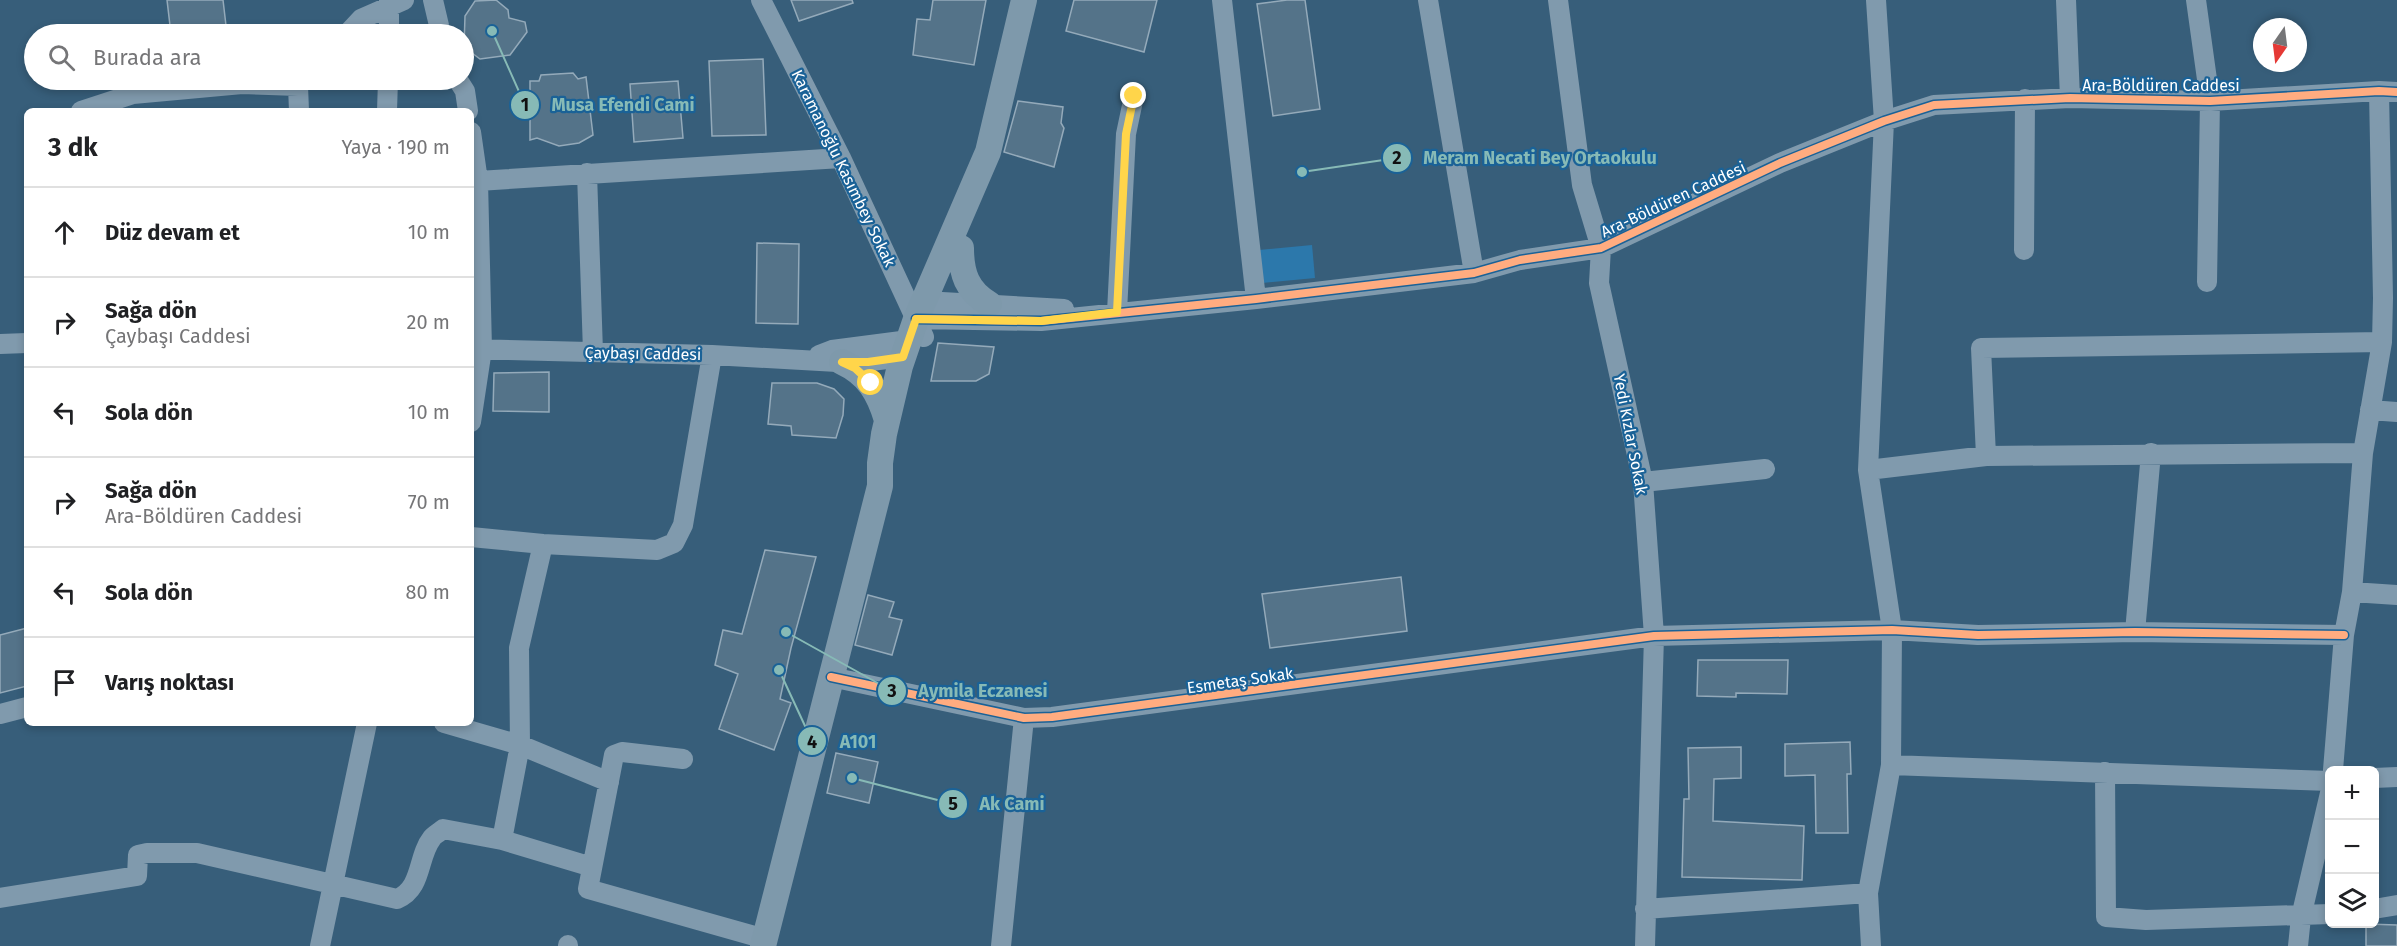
<!DOCTYPE html>
<html lang="tr">
<head>
<meta charset="utf-8">
<style>
  body { margin:0; font-family:"Fira Sans",sans-serif; background:#f2f2f2; color:#202124 }
  .controls { position:absolute; right:18px; bottom:18px; display:grid; overflow:hidden; border-radius:9px; box-shadow:0 3px 9px #0003 }
  .controls button { width:54px; height:54px; display:grid; place-items:center; padding:0; border:0; border-bottom:2px solid #e0e0e0; background:#fff; color:#202124; font:30px sans-serif }
  .compass { position:absolute; left:2253px; top:18px; width:54px; height:54px; border-radius:50%; background:#fff; box-shadow:0 3px 9px #0003; rotate:194deg }
  .stop { position:absolute; width:18px; height:18px; margin:-14px; border:4px solid #ffd54a; border-radius:50%; background:#fff }
  .stop.end { background:#ffd54a; border-color:#fff; box-shadow:0 2px 6px #0008 }
  .list { margin:0; padding:0; list-style:none }
  h2 { display:flex; justify-content:space-between; align-items:center; height:78px; margin:0; padding:0 24px; font-size:26px }
  h2 small { font-size:20px; font-weight:400; color:#757577 }
  .list li { display:grid; grid-template-columns:39px 1fr auto; gap:18px; align-items:center; box-sizing:border-box; height:90px; padding:0 24px; border-top:2px solid #e0e0e0 }
  .list b { display:block; font-size:22px; white-space:nowrap }
  .list p { margin:0; font-size:20px; white-space:nowrap; color:#757577 }
  .list em { font-size:20px; font-style:normal; color:#757577 }
  .icon { flex:none; width:33px; height:33px; fill:none; stroke:currentColor; stroke-width:2; stroke-linecap:round; stroke-linejoin:round }
  .map { position:relative; flex:none; width:2397px; height:946px; overflow:hidden }
  .search { position:absolute; background:#fff; box-shadow:0 3px 9px #0003; left:24px; top:24px; width:450px; height:66px; display:flex; align-items:center; gap:15px; box-sizing:border-box; padding:0 21px; border-radius:33px; color:#757577; font-size:22px }
  .panel { position:absolute; background:#fff; box-shadow:0 3px 9px #0003; left:24px; top:108px; width:450px; height:618px; border-radius:9px }
  .map>svg:first-child { display:block }
  .green { fill:#2c78ab }
  .building { fill:#547389; stroke:#94aaba; stroke-width:1.5 }
  .lines { fill:none; stroke-linecap:round; stroke-linejoin:round }
  .minor { stroke:#809aad; stroke-width:20 }
  .major { stroke:#7e99ab; stroke-width:26 }
  .cycleway-casing { stroke:#1a6297; stroke-width:11 }
  .cycleway { stroke:#ffac80; stroke-width:8 }
  .route { stroke:#ffd54a; stroke-width:8 }
  .labels { text-anchor:middle; stroke-width:4.5; stroke-linejoin:round; paint-order:stroke }
  .street-label { font-size:16px; fill:#fff; stroke:#1a6297 }
  .leader { fill:none; stroke:#87bab6; stroke-width:2 }
  .callout-dot { fill:#87bab6; stroke:#1a6297; stroke-width:2 }
  .mark-label { font-size:18px; text-anchor:middle; font-weight:bold; fill:#111 }
  .callout-label { font-size:18px; text-anchor:middle; font-weight:bold; fill:#87bab6; stroke:#1a6297; stroke-width:4.5; stroke-linejoin:round; paint-order:stroke }
</style>
</head>
<body>
<div class="map">
<svg width="2397" height="946" viewBox="0 0 2397 946">
  <rect width="100%" height="100%" fill="#375e7a"/>
  <path class="green" d="M1312,245L1315,278L1262,283L1259,250Z"/>
  <path class="building" d="M167,0H223L227,34H171Z
    M496,0L508,10L509,18L525,22L527,32L510,55L480,59L464,47L465,16L475,1Z
    M791,0H852L853,3L799,21Z
    M933,0H986L974,65L913,55L917,19L930,20Z
    M1074,0H1157L1144,52L1066,31Z
    M1287,0H1305L1320,109L1273,116L1257,4Z
    M763,59L766,135L712,136L709,61Z
    M573,73L578,79L586,77L593,135L579,143L559,146L537,138L530,140V81H539L541,75Z
    M678,81L683,138L634,142L630,84Z
    M1018,101L1063,107L1061,123L1064,128L1054,167L1004,152Z
    M757,243L799,244L798,324L756,323Z
    M938,343L994,347L989,374L976,381H931Z
    M549,372V412L493,411L494,373Z
    M772,383H817L834,389L844,399L843,415L836,438L792,435L791,426L768,424Z
    M765,550L816,557L791,648L780,699L791,703L774,750L719,729L738,674L715,665L723,630L742,634Z
    M1401,577L1407,631L1270,648L1262,594Z
    M868,595L894,602L889,617L902,620L892,655L855,645Z
    M27,628V686L0,693V635Z
    M1698,660H1788L1787,694L1736,693V697L1697,696Z
    M1850,742L1851,774H1847L1848,833H1816L1815,775L1785,776V744Z
    M1741,747V778L1714,779L1713,821L1804,826L1802,880L1682,877L1684,799H1689L1688,748Z
    M836,753L878,762L869,803L827,793Z
    M2366,924L2397,925V946H2366Z"/>
  <g class="lines">
    <path class="minor" d="M433,0L441,34
      M761,0L841,158L924,337
      M1222,0L1256,299
      M1428,0L1474,273
      M1558,0L1582,185L1601,248L1599,283L1643,482L1654,636L1645,946
      M2066,0L2070,98
      M2196,0L2210,101L2207,282
      M347,34L361,19L404,0
      M389,34V0
      M458,80L465,91L468,111
      M81,111L133,94L242,84L298,86
      M299,111L298,86L304,80
      M387,111L388,80
      M471,132L478,181L482,349L471,422
      M587,173L593,352
      M478,181L841,158
      M2024,250L2025,99
      M924,301L1064,309
      M1117,312L1126,134L1134,96
      M916,319L1041,321L1256,299L1474,273L1520,260L1601,248L1780,163L1884,121L1934,105L2070,98L2210,101L2379,91L2397,92
      M0,344L27,343
      M471,349L712,355L855,363L903,357
      M819,355L832,350L909,340
      M2370,410L2397,412
      M1986,456L1981,348L2382,342
      M1868,470L1986,456L2363,453
      M1643,482L1765,469
      M471,537L543,544L657,550L674,543L683,525L712,355
      M543,544L519,648L520,745L502,840L592,867
      M2352,592L2397,595
      M2135,632L2151,453
      M831,677L1024,718L1052,717L1654,636L1892,630L1978,635L2135,632L2344,635
      M0,714L27,707
      M444,723L520,745L609,782
      M683,759L622,752L614,755L588,889L765,939
      M1891,765L2330,781
      M2333,770L2344,635L2352,592L2363,453L2382,342L2383,298L2379,91
      M2105,772L2106,917L2146,920L2330,914
      M2374,778L2397,777
      M0,898L137,876L138,855L147,853H197L397,899C423,888 417,857 432,838C434,835 440,832 443,829L502,840
      M1645,909L1868,893
      M2374,909L2397,905
      M320,946L367,723
      M568,946V945
      M1001,946L1024,718
      M1871,946L1868,893L1891,765L1892,630L1868,470L1884,121L1876,0
      M2298,946L2301,917L2330,793"/>
    <path class="major" d="M961,248C961,273 967,291 989,304
      M842,362C868,374 879,393 887,420
      M763,946L880,486V463L884,434L900,366L916,319L988,152L1024,0"/>
    <g class="cycleway-casing">
      <path id="cycleway" d="M916,319L1041,321L1256,299L1474,273L1520,260L1601,248L1780,163L1884,121L1934,105L2070,98L2210,101L2379,91L2397,92
        M831,677L1024,718L1052,717L1654,636L1892,630L1978,635L2135,632L2344,635"/>
    </g>
    <use href="#cycleway" class="cycleway"/>
  </g>
  <g class="lines">
    <path class="route" d="M871,383L855,368L842,362H868L903,357L916,319L1041,321L1117,312L1126,134L1134,96"/>
  </g>
  <g class="labels">
    <g class="street-label">
      <text x="2161" y="91">Ara-Böldüren Caddesi</text>
      <text transform="translate(844 168) rotate(64)" y="6">Karamanoğlu Kasımbey Sokak</text>
      <text transform="translate(1673 199) rotate(-25)" y="6">Ara-Böldüren Caddesi</text>
      <text transform="translate(643 353) rotate(1)" y="6">Çaybaşı Caddesi</text>
      <text transform="translate(1631 434) rotate(79)" y="6">Yedi Kızlar Sokak</text>
      <text transform="translate(1240 680) rotate(-8)" y="6">Esmetaş Sokak</text>
    </g>
  </g>
  <path class="leader" d="M492 31L525 105M1302 172L1397 158M786 632L892 691M779 670L812 741M852 778L953 804"/>
  <g class="callout-dot">
    <circle cx="492" cy="31" r="6"/>
    <circle cx="1302" cy="172" r="6"/>
    <circle cx="786" cy="632" r="6"/>
    <circle cx="779" cy="670" r="6"/>
    <circle cx="852" cy="778" r="6"/>
    <circle cx="525" cy="105" r="15"/>
    <circle cx="1397" cy="158" r="15"/>
    <circle cx="892" cy="691" r="15"/>
    <circle cx="812" cy="741" r="15"/>
    <circle cx="953" cy="804" r="15"/>
  </g>
  <g class="mark-label">
    <text x="525" y="111">1</text>
    <text x="1397" y="164">2</text>
    <text x="892" y="697">3</text>
    <text x="812" y="748">4</text>
    <text x="953" y="810">5</text>
  </g>
  <g class="callout-label">
    <text x="623" y="111">Musa Efendi Cami</text>
    <text x="1540" y="164">Meram Necati Bey Ortaokulu</text>
    <text x="983" y="697">Aymila Eczanesi</text>
    <text x="858" y="748">A101</text>
    <text x="1012" y="810">Ak Cami</text>
  </g>
</svg>
<div class="controls">
<button>+</button>
<button>−</button>
<button><svg class="icon" aria-label="layers" viewBox="0 0 24 24"><path d="M12 4l9 5-9 5-9-5zM3 14l9 5 9-5"/></svg></button>
</div>
<svg class="compass" viewBox="-18 -18 36 36"><path d="M0-13l5 13h-10z" fill="#e53935"/><path d="M0 13l5-13h-10z" fill="#757577"/></svg>
<div class="stop" style="left:871px;top:383px"></div>
<div class="stop end" style="left:1134px;top:96px"></div>
<div class="search"><svg class="icon" aria-label="search" viewBox="0 0 24 24"><circle cx="10" cy="10" r="6"/><path d="M15 15l6 6"/></svg>Burada ara</div>
<section class="panel">
<h2>3 dk<small>Yaya · 190 m</small></h2>
<ul class="list">
<li><svg class="icon" aria-label="ahead" viewBox="0 0 24 24"><path d="M12 20V5M6 11l6-6 6 6"/></svg><div><b>Düz devam et</b></div><em>10 m</em></li>
<li><svg class="icon" aria-label="right" viewBox="0 0 24 24"><path d="M7 20v-9h11M14 6l5 5-5 5"/></svg><div><b>Sağa dön</b><p>Çaybaşı Caddesi</p></div><em>20 m</em></li>
<li><svg class="icon" aria-label="left" viewBox="0 0 24 24"><path d="M17 20v-9H6M10 6l-5 5 5 5"/></svg><div><b>Sola dön</b></div><em>10 m</em></li>
<li><svg class="icon" aria-label="right" viewBox="0 0 24 24"><path d="M7 20v-9h11M14 6l5 5-5 5"/></svg><div><b>Sağa dön</b><p>Ara-Böldüren Caddesi</p></div><em>70 m</em></li>
<li><svg class="icon" aria-label="left" viewBox="0 0 24 24"><path d="M17 20v-9H6M10 6l-5 5 5 5"/></svg><div><b>Sola dön</b></div><em>80 m</em></li>
<li><svg class="icon" aria-label="arrive" viewBox="0 0 24 24"><path d="M6 21V4h12l-3 4 3 4H6"/></svg><div><b>Varış noktası</b></div></li>
</ul>
</section>
</div>
</body>
</html>
